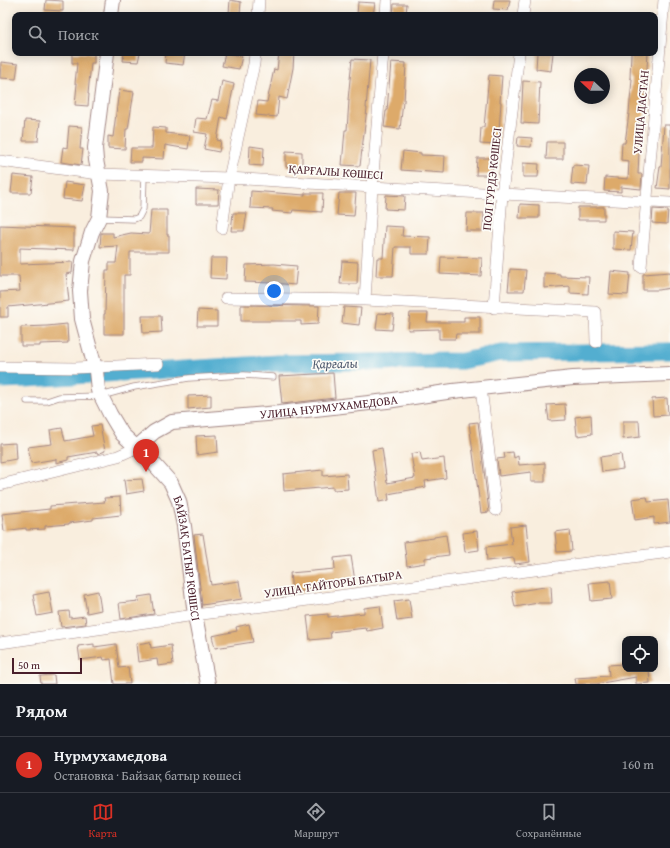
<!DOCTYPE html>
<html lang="ru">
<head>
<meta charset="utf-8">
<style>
  body { margin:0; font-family:"Gentium Book Plus",serif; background:#20242c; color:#f1f3f6 }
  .controls { position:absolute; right:12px; bottom:12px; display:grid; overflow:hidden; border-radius:8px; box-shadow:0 2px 10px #0003 }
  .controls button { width:36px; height:36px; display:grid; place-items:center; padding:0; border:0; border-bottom:1px solid #363941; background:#171b24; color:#f1f3f6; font:20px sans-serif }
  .compass { position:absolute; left:574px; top:68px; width:36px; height:36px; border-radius:50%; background:#171b24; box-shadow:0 2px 10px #0003; rotate:292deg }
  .scale { position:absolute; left:12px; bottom:10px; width:70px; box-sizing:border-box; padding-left:4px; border:2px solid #4a1f2b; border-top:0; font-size:11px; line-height:14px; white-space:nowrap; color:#4a1f2b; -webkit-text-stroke:3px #fdfcf7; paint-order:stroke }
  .you { position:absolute; left:274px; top:291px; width:14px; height:14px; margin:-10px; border:3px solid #fff; border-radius:50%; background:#1a73e8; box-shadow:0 0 0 6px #1a73e833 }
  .badge { display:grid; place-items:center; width:26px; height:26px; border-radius:50%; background:#d93025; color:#fff; font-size:13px; font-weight:700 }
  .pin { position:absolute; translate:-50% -33px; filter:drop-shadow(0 1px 2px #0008) }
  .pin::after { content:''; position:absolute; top:21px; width:14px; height:12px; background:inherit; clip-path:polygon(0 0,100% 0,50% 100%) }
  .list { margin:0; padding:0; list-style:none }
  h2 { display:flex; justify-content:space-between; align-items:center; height:52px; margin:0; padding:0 16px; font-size:17px }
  h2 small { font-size:13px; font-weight:400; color:#9ea1a6 }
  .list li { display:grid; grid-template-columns:26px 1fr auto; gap:12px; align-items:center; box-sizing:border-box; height:56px; padding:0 16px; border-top:1px solid #363941 }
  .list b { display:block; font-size:15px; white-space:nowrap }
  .list p { margin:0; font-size:13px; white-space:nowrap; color:#9ea1a6 }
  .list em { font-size:13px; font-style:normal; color:#9ea1a6 }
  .icon { flex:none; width:22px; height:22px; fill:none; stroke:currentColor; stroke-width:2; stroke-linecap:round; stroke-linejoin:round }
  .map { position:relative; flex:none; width:670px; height:684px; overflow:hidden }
  .search { position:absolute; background:#171b24; box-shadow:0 2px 10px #0003; left:12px; right:12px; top:12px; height:44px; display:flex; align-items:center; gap:10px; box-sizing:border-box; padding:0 14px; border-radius:8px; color:#9ea1a6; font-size:15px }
  .sheet { height:108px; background:#171b24 }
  nav { display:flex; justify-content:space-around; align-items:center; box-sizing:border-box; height:56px; border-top:1px solid #363941; background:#171b24; font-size:11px; color:#9ea1a6 }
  nav a { display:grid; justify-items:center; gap:2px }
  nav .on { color:#d93025 }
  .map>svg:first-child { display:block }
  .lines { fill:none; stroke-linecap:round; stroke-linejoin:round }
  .river { stroke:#52aed0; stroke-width:17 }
  .building { fill:#ddaa6b }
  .service-casing { stroke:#a28684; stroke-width:7 }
  .minor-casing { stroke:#a28684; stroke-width:12 }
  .tertiary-casing { stroke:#a28684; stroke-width:16 }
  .service { stroke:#fff; stroke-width:5.5 }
  .minor { stroke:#fff; stroke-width:11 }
  .tertiary { stroke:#fff; stroke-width:14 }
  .labels { text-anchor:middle; stroke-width:3.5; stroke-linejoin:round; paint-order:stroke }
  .street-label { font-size:12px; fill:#4a1f2b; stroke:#fdfcf7 }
  .water-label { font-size:13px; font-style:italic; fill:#4d586d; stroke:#fdfcf7 }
</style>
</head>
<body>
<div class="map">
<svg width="670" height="684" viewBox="0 0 670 684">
  <rect width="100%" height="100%" fill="#fdfcf7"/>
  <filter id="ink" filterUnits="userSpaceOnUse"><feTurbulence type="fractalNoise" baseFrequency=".025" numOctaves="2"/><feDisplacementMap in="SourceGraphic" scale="8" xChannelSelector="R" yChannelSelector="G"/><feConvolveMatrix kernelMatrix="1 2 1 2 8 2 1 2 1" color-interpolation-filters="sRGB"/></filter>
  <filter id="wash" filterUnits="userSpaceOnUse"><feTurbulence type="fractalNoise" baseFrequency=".012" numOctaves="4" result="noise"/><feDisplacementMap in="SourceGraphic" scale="16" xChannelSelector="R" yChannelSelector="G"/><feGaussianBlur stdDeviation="0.9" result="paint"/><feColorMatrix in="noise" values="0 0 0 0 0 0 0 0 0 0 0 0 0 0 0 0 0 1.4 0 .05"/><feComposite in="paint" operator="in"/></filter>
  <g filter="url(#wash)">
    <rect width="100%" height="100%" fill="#f9eede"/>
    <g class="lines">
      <path class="river" d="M0,380L26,379L278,363L462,361L501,353L670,351"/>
    </g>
    <g id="blocks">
      <path class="building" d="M46,0L63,1V11L45,10Z
        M230,0L241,2L240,14L229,13Z
        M494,0H510L508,10L493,9Z
        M358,2L375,3L373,15H357Z
        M394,4H407L406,15H393Z
        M72,53H94V63H91L88,94H89L88,106L75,105L77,84H75L77,63H72Z
        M124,53H140L138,62L123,61Z
        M166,53H185L183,65L165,63Z
        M225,53L242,56L239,69L222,66Z
        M279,53H294L293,68L287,99L279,97L277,117L256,115L258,101L267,102L274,69L277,70Z
        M537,53H553L551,71L536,69Z
        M631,53H648L643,130H640L638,174H642L641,189L621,187V192L604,191L605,177L628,179L629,161L621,160L622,143H625L629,113L632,79L630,78Z
        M352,59L370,60L366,108H367L360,166L342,165L345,130H347L349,100H348Z
        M1,62L18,64L16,79L0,78Z
        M391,62L406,63L404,102H403L400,129L384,127L386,111H387Z
        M489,75L502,76L500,102H501L498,145L480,144L481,127H484Z
        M222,81L234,84L227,119L221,117L217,140L221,141L219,152L204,149L207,134L194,132L196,118L207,119L212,100L218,101Z
        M523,81L540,82L538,124L521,123Z
        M119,90L134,92L128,129H126L125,149L108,148V136L113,137Z
        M25,120L40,121L38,141H23Z
        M664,125H670V189L657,188L660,167H661Z
        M69,126L82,127L80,149H83L81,165L61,162L63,147L67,148Z
        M153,127L166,128V133L190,136L188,149L165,145L164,159L142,158V162H130L131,148H152Z
        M518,137L532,138L531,147L517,146Z
        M547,142H563V159H546Z
        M250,146L264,148L263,166L249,165Z
        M286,151L302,152V167H286Z
        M403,151L421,153V155L445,156L444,173L401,170Z
        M477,158H493L492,175H476Z
        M523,163L539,164L538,177H523Z
        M573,165L589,166L587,185L571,184Z
        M13,175L33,177L31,193H11Z
        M65,182L85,185L82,201L63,199Z
        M196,189L219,190L218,204H196Z
        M251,191L305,195V193H323L322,212L293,210L292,213L272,211L273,209L250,208Z
        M339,193H356L354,216L337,215Z
        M386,195L405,196L404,210L385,209Z
        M520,204L539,205V218H519Z
        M578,207H604V220H578Z
        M653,209L668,210L667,224L652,223Z
        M151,210H167V235H169V252H130V275H124V334H104V314H105L106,270H109V263H116L118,246L100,247L101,233H113V237L131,233L149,234Z
        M233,213H247L244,231H231Z
        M467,213H484L483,231H466Z
        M0,225L74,228V250L20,248V264L73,262L72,273L66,274L69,301L8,307V317H0V292L20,291L19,276H0Z
        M385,226L403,227L402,236L430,237L429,254H411V247H395L393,276H376L377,258H383Z
        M613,231L633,232L631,250L613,249Z
        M441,257L482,258L481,276L440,274Z
        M211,258H227L226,279L210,278Z
        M342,261L358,262L357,284H340Z
        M274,264L297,266L295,285L273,283L245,282L246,265Z
        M510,269L526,270L524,291H508Z
        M611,271L630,273L628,295L609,294Z
        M670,272V288L659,290H643V274Z
        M544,273L560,274V276L589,277L588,294L570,293V286L544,288Z
        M241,305L319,306L318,324L301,325V321H241Z
        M344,307L361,308L359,325L342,323Z
        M198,310L217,311V326H197Z
        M378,313L394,314L392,330L376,329Z
        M410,313H428L427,322H464V317H480V334H456L455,339H439V329L408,330Z
        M142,316H161L162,332L143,333Z
        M67,324L68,343L40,344V346H21V327L47,326Z
        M333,373L335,398L282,404L279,376Z
        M211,395V407L188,409V396Z
        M667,398L668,415L653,416L652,399Z
        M565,404L566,420L549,421L547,405Z
        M591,415L592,434L577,436L575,417Z
        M623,421H639L640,437L623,439Z
        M478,422L489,512L481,513L469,423Z
        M100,425L105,451L98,454L97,452L68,457V460L56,463V459L31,463L28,447L52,444L50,430L62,428L65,441L93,436L91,426Z
        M217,435L218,452L197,455L196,436Z
        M15,443L16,459L0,462V444Z
        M382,448L387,483L415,478L411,454L420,452L422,461L444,458L446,478L425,481L426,487L388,494L389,500L379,502L372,450Z
        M513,452L514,458L518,456L519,465L545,463V482H531V472L499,476L497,459L505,458L504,453Z
        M621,454L623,469L602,472L600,457Z
        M323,470V476L347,474L348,489L333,490V487L284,491L283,474Z
        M142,479L144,491L126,494L124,480Z
        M120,497L121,515L93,518V520L69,523V524L45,526V529L26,530V528L4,531L2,514L50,509V506L105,502L104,498Z
        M647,497L648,502L668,500L670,522L654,524V517L635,520L632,499Z
        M526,525L530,562L515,564L514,558L487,561L486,547L512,544L510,527Z
        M570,530L572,551L557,552L555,532Z
        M477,531L479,550L465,552L463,533Z
        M203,534L211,585L239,581L242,599L202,605L194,535Z
        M446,535L449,555L425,558V563L407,566L404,542L434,538V537Z
        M351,556L355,581L328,586L306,588L307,591L292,592L290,573L335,569L334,558Z
        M610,581L612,599L591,601L589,583Z
        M551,586L552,603H538L515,607L512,592Z
        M98,591L101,610L87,613L84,594Z
        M49,592L53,613L37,616L33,595Z
        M151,595L154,614L121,619L119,603L139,601L138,597Z
        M409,599L412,619L397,621L394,601Z
        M380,606L383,628L367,631L366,628L330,632L331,638L310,640L307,616L328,614V617L364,613V608Z
        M69,611L70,618L85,616L86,624L61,627L59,612Z
        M249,624L253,642L215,648L212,636L237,631L236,627Z
        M150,642L151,648L171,645L173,664L158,666L157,659L138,662L136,644Z
        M94,644V647L116,644L119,668L128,667L130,684H114L111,659L104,660L103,657L80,660L78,646Z
        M624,664V670L649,669L650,683L636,684V677L596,684H576L575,678L609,676L608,665Z
        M54,675L55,684H41L40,676Z"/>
    </g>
  </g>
  <g filter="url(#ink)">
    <use href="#blocks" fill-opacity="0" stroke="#a28684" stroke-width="1"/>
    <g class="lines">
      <g class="service-casing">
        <path id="service" d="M99,218L134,219L139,217L143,209L144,175
          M27,401H47L59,397L101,396L134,387L189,378L244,375L273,377"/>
      </g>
      <g class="minor-casing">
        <path id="minor" d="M258,15L259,0
          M386,15L387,0
          M523,15L525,0
          M0,161L99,174L229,178L372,187L670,203
          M222,228L229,178L254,64L255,53
          M641,267L664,0
          M226,298L365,300L595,312L596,342
          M365,300L372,187L383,53
          M494,308L502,194L519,53
          M0,367L75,368L158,364
          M481,388L496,510
          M0,485L118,456L136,448
          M0,643L195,615L670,552"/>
      </g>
      <g class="tertiary-casing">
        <g id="tertiary">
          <path d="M111,15L113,0"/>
          <path id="s1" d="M107,53L95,148L96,160L102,191L99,218L92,232L83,261L80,291L82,319L96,371L98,390L110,414L122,434L155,465L171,483L179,501L184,526L195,615L208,684"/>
          <path id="s2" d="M136,448L154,432L172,422L279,413L387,401L453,391L573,378L670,374"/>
        </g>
      </g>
      <use href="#service" class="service"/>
      <use href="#minor" class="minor"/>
      <use href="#tertiary" class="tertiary"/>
    </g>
  </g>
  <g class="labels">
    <g class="street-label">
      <text transform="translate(641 112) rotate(-85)" y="4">УЛИЦА ДАСТАН</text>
      <text transform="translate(336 172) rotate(4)" y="4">ҚАРҒАЛЫ КӨШЕСІ</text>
      <text transform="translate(492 179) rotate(-84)" y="4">ПОЛ ГУРДЭ КӨШЕСІ</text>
      <text dy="4" stroke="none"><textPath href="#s2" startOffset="202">УЛИЦА НУРМУХАМЕДОВА</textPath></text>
      <text dy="4" stroke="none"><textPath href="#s1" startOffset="541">БАЙЗАҚ БАТЫР КӨШЕСІ</textPath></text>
      <text transform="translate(333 584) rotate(-8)" y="4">УЛИЦА ТАЙТОРЫ БАТЫРА</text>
    </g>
    <g class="water-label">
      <text transform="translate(335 363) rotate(-1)" y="5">Қарғалы</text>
    </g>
  </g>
</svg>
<div class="controls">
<button><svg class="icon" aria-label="locate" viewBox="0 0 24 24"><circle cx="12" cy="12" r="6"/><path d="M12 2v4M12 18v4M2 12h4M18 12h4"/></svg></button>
</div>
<svg class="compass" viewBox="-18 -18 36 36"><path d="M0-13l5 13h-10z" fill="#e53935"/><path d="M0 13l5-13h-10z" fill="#9ea1a6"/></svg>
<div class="scale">50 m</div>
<div class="you"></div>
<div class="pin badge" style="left:146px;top:472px">1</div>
<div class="search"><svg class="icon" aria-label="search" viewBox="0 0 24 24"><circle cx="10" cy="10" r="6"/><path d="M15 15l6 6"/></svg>Поиск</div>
</div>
<section class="sheet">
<h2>Рядом<small></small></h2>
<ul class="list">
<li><span class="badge">1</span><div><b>Нурмухамедова</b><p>Остановка · Байзақ батыр көшесі</p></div><em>160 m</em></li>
</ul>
</section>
<nav>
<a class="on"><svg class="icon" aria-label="map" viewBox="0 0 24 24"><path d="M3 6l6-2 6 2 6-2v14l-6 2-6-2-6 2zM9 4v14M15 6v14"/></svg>Карта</a>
<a><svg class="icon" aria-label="directions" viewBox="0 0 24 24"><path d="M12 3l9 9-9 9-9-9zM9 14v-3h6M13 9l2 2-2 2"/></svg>Маршрут</a>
<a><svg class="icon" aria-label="saved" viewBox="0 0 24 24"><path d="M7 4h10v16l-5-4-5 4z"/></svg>Сохранённые</a>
</nav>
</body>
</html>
